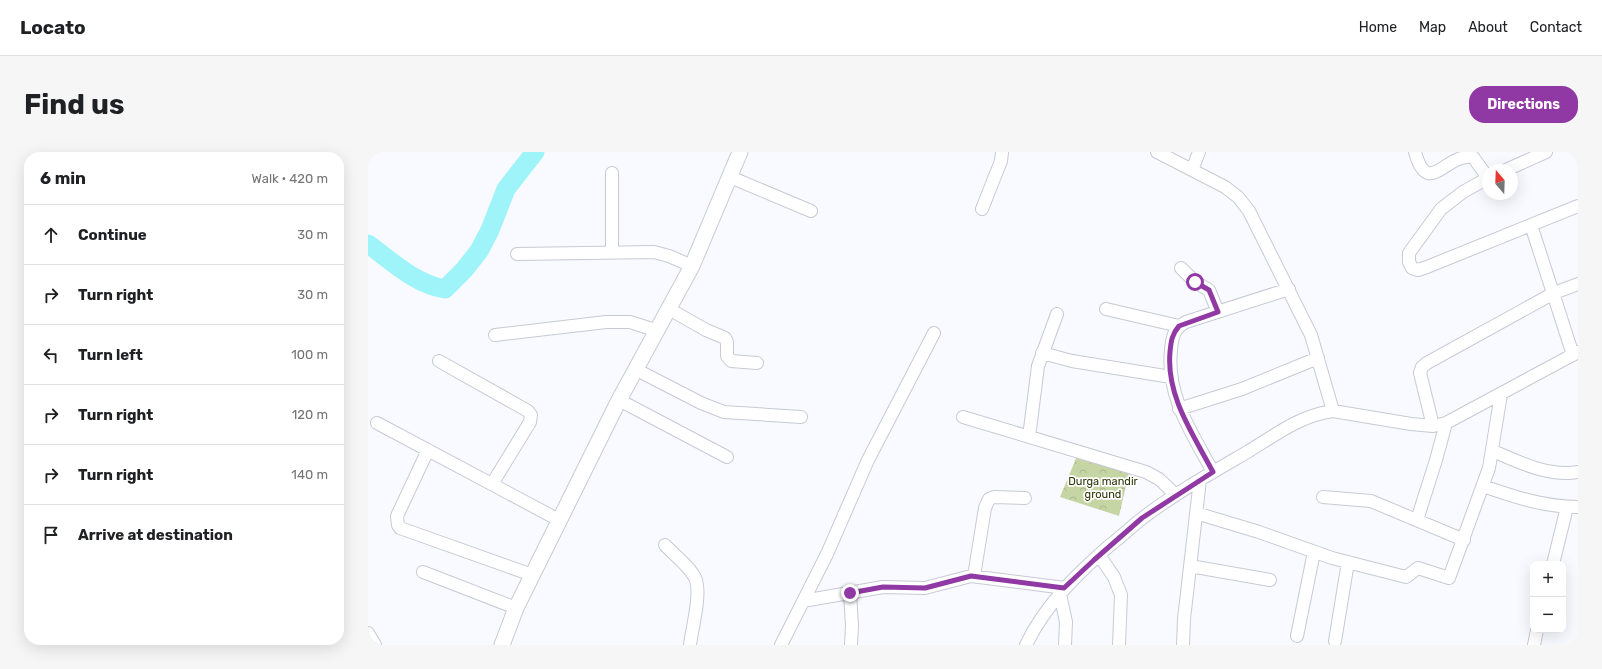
<!DOCTYPE html>
<html lang="en">
<head>
<meta charset="utf-8">
<style>
  body { margin:0; font-family:Rubik,sans-serif; background:#f6f6f6; color:#202124 }
  .controls { position:absolute; right:12px; bottom:12px; display:grid; overflow:hidden; border-radius:8px; box-shadow:0 4px 16px #0002 }
  .controls button { width:36px; height:36px; display:grid; place-items:center; padding:0; border:0; border-bottom:1px solid #e0e0e0; background:#fff; color:#202124; font:20px sans-serif }
  .compass { position:absolute; left:1114px; top:12px; width:36px; height:36px; border-radius:50%; background:#fff; box-shadow:0 4px 16px #0002; rotate:341deg }
  .stop { position:absolute; width:12px; height:12px; margin:-9px; border:3px solid #9038a4; border-radius:50%; background:#fff }
  .stop.end { background:#9038a4; border-color:#fff; box-shadow:0 1px 4px #0008 }
  .list { margin:0; padding:0; list-style:none }
  h2 { display:flex; justify-content:space-between; align-items:center; height:52px; margin:0; padding:0 16px; font-size:17px }
  h2 small { font-size:13px; font-weight:400; color:#757577 }
  .list li { display:grid; grid-template-columns:26px 1fr auto; gap:12px; align-items:center; box-sizing:border-box; height:60px; padding:0 16px; border-top:1px solid #e0e0e0 }
  .list b { display:block; font-size:15px; white-space:nowrap }
  .list em { font-size:13px; font-style:normal; color:#757577 }
  .icon { flex:none; width:22px; height:22px; fill:none; stroke:currentColor; stroke-width:2; stroke-linecap:round; stroke-linejoin:round }
  .map { position:relative; flex:none; width:1210px; height:493px; overflow:hidden; border-radius:16px }
  header { display:flex; align-items:center; gap:24px; box-sizing:border-box; height:56px; padding:0 20px; background:#fff; border-bottom:1px solid #e0e0e0 }
  header strong { font-size:19px }
  nav { display:flex; gap:22px; margin-inline-start:auto; font-size:14px }
  .intro { display:flex; align-items:center; justify-content:space-between; box-sizing:border-box; height:96px; padding:0 24px }
  h1 { margin:0; font-size:28px }
  .button { padding:10px 18px; border-radius:16px; background:#9038a4; color:#fff; font-size:14px; font-weight:700 }
  main { display:flex; gap:24px; padding:0 24px }
  aside { flex:1; background:#fff; border-radius:16px; box-shadow:0 4px 16px #0002 }
  .map>svg:first-child { display:block }
  .forest { fill:url(#forest-crowns) }
  .lines { fill:none; stroke-linecap:round; stroke-linejoin:round }
  .river { stroke:#9ef4f8; stroke-width:19 }
  .minor-casing { stroke:#c7cad5; stroke-width:14 }
  .tertiary-casing { stroke:#c7cad5; stroke-width:17 }
  .minor { stroke:#fff; stroke-width:12 }
  .tertiary { stroke:#fff; stroke-width:15 }
  .route { stroke:#9038a4; stroke-width:5 }
  .labels { text-anchor:middle; stroke-width:3.5; stroke-linejoin:round; paint-order:stroke }
  .park-label { font-size:11px; fill:#2b3506; stroke:#fff }
</style>
</head>
<body>
<header>
<strong>Locato</strong>
<nav><a>Home</a><a>Map</a><a>About</a><a>Contact</a></nav>
</header>
<div class="intro"><h1>Find us</h1><a class="button">Directions</a></div>
<main>
<aside>
<h2>6 min<small>Walk · 420 m</small></h2>
<ul class="list">
<li><svg class="icon" aria-label="ahead" viewBox="0 0 24 24"><path d="M12 20V5M6 11l6-6 6 6"/></svg><div><b>Continue</b></div><em>30 m</em></li>
<li><svg class="icon" aria-label="right" viewBox="0 0 24 24"><path d="M7 20v-9h11M14 6l5 5-5 5"/></svg><div><b>Turn right</b></div><em>30 m</em></li>
<li><svg class="icon" aria-label="left" viewBox="0 0 24 24"><path d="M17 20v-9H6M10 6l-5 5 5 5"/></svg><div><b>Turn left</b></div><em>100 m</em></li>
<li><svg class="icon" aria-label="right" viewBox="0 0 24 24"><path d="M7 20v-9h11M14 6l5 5-5 5"/></svg><div><b>Turn right</b></div><em>120 m</em></li>
<li><svg class="icon" aria-label="right" viewBox="0 0 24 24"><path d="M7 20v-9h11M14 6l5 5-5 5"/></svg><div><b>Turn right</b></div><em>140 m</em></li>
<li><svg class="icon" aria-label="arrive" viewBox="0 0 24 24"><path d="M6 21V4h12l-3 4 3 4H6"/></svg><div><b>Arrive at destination</b></div></li>
</ul>
</aside>
<div class="map">
<svg width="1210" height="493" viewBox="0 0 1210 493">
  <defs>
    <pattern id="forest-crowns" width="20" height="18" patternUnits="userSpaceOnUse"><rect width="20" height="18" fill="#c6d5a4"/><path d="M2 6a3 3 0 1 1 6 0M12 15a3 3 0 1 1 6 0" fill="none" stroke="#aab78d"/></pattern>
  </defs>
  <rect width="100%" height="100%" fill="#f9faff"/>
  <path class="forest" d="M709,304L761,321L751,364L692,345Z"/>
  <g class="lines">
    <path class="river" d="M0,92C25,110 47,132 77,137L96,118L111,99L122,78L138,37L167,0"/>
    <g class="minor-casing">
      <path id="minor" d="M789,0L857,35L870,45L881,59L943,183L965,259
        M1047,0C1060,47 1077,1 1105,5L1120,26
        M824,18L831,0
        M1138,18L1178,0
        M244,21V100
        M362,25L443,59
        M1120,26L1095,40L1073,57L1041,101V110L1044,116L1050,118L1059,115L1210,54
        M614,57L633,9L634,0
        M1163,73L1205,203
        M149,102L286,100L301,104L324,114
        M813,116L827,130L841,138L850,160
        M301,157L338,178L357,186L359,190V204L363,209L389,211
        M738,157L811,174
        M127,183L238,170H262L290,179
        M674,201L704,209L803,225
        M71,209L160,259L163,263L162,270L124,332
        M267,217L333,251L356,260L433,265
        M251,248L359,305
        M811,257L874,237L950,206
        M595,265L778,320L791,327L808,343
        M9,271L191,368
        M1065,274L1052,221L1054,215L1059,211L1186,141L1210,132
        M661,285L670,214L689,162
        M60,298L29,364L30,373L32,376L164,423
        M1125,299C1151,310 1180,325 1210,320
        M845,320C824,281 798,244 803,198C804,185 806,176 818,170L921,137
        M1115,334C1147,345 1176,355 1210,355
        M955,345L1003,349L1096,388
        M828,361L891,380L964,406L1038,425L1050,416L1081,426L1121,316L1133,242
        M1049,368L1068,308L1078,271
        M297,393C306,403 323,415 328,428C333,444 324,476 322,493
        M731,403L746,425L753,443L751,493
        M1185,412L1199,355
        M822,414L902,428
        M55,420L148,456
        M606,424L617,356L621,347L626,345L657,346
        M482,441L484,474L483,493
        M692,442L698,470L697,493
        M435,449L515,435L557,436L603,424L697,436
        M0,481L7,493
        M929,484L946,400
        M967,489L980,410
        M413,493L459,402L500,308L566,181
        M658,493C677,453 708,423 741,394C753,385 764,374 776,365C809,340 845,320 881,299C907,283 933,263 965,259L1043,272L1065,274L1078,271L1210,200
        M815,493L816,467L832,328
        M1166,493L1169,478"/>
    </g>
    <g class="tertiary-casing">
      <path id="tertiary" d="M134,493L148,456L251,248L324,114L372,0"/>
    </g>
    <use href="#minor" class="minor"/>
    <use href="#tertiary" class="tertiary"/>
  </g>
  <g class="lines">
    <path class="route" d="M482,441L515,435L557,436L603,424L696,436L726,408L774,366L845,320C825,282 798,244 802,200C803,189 804,182 811,174L850,160L841,138L827,130"/>
  </g>
  <g class="labels">
    <g class="park-label">
      <text x="735" y="333">Durga mandir<tspan x="735" dy="13">ground</tspan></text>
    </g>
  </g>
</svg>
<div class="controls">
<button>+</button>
<button>−</button>
</div>
<svg class="compass" viewBox="-18 -18 36 36"><path d="M0-13l5 13h-10z" fill="#e53935"/><path d="M0 13l5-13h-10z" fill="#757577"/></svg>
<div class="stop" style="left:827px;top:130px"></div>
<div class="stop end" style="left:482px;top:441px"></div>
</div>
</main>
</body>
</html>
